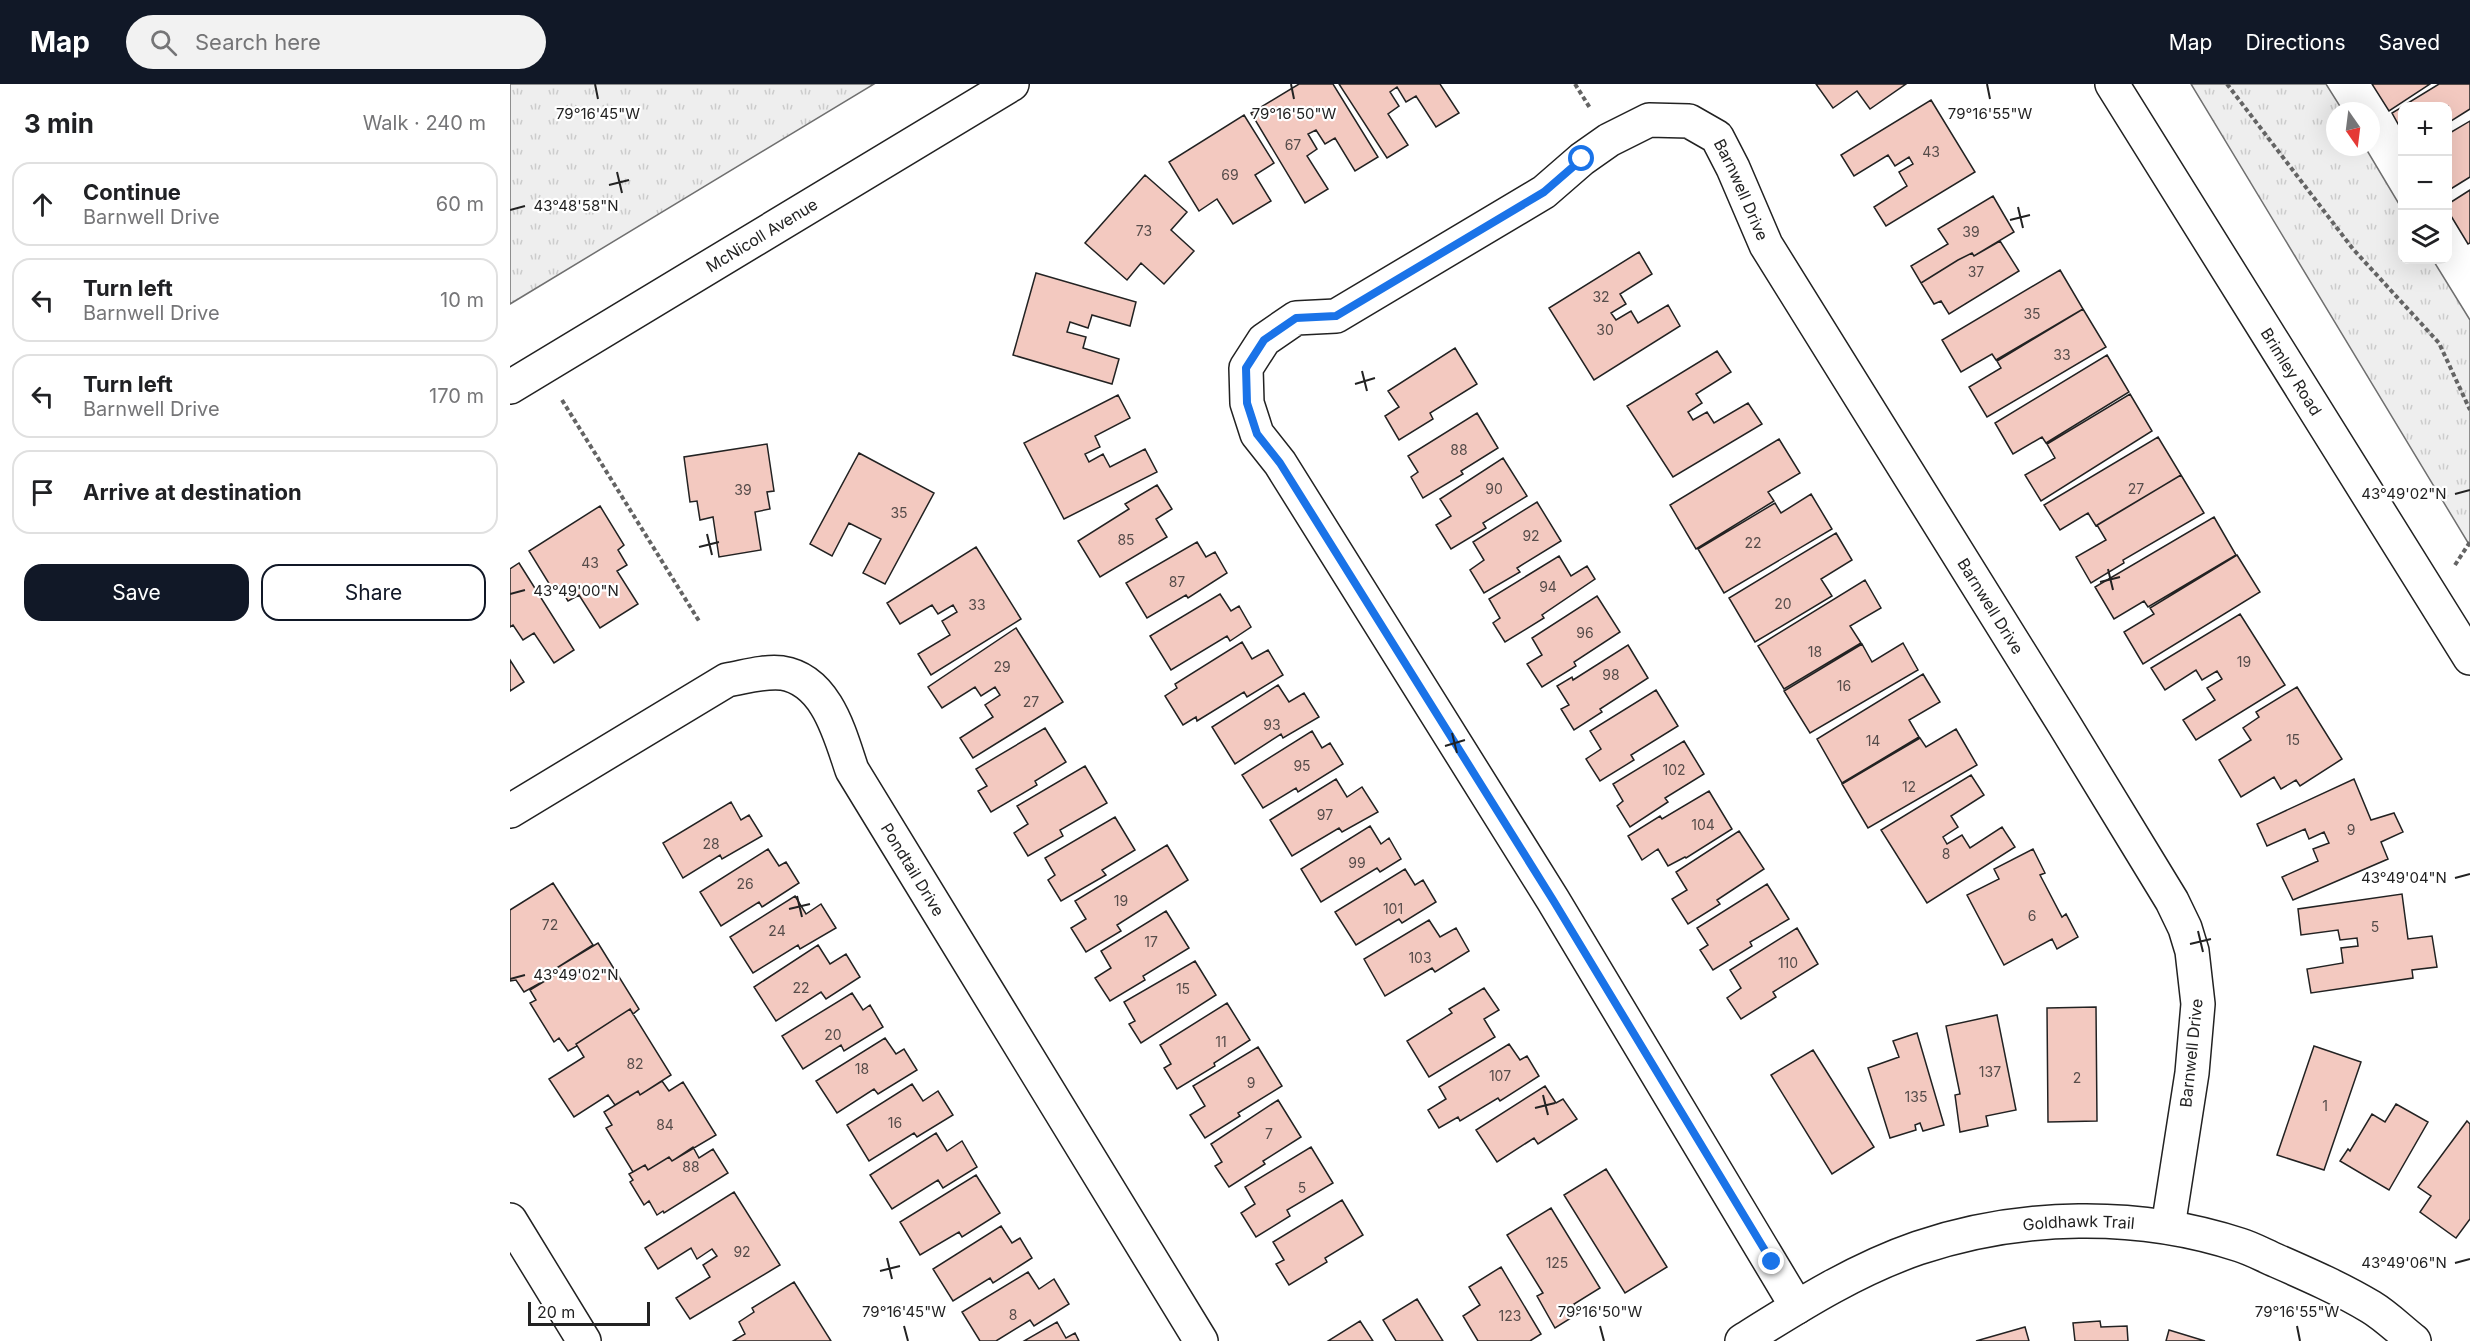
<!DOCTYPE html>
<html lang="en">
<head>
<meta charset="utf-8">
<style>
  body { margin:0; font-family:Inter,sans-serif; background:#f2f2f2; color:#202124 }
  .controls { position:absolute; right:18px; top:18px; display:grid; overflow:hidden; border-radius:12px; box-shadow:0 6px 24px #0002 }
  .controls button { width:54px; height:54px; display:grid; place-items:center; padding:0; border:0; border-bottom:2px solid #e0e0e0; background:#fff; color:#202124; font:30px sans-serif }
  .compass { position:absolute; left:1816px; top:18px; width:54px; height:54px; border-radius:50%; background:#fff; box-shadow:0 6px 24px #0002; rotate:166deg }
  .scale { position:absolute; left:18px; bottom:15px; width:122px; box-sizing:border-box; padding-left:6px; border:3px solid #222; border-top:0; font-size:16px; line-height:21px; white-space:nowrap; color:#222; -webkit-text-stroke:4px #fff; paint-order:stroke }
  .stop { position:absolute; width:18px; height:18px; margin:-14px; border:4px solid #1a73e8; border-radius:50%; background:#fff }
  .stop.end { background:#1a73e8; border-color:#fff; box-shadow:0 2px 6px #0008 }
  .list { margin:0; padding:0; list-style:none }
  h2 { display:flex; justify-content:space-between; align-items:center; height:78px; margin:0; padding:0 24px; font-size:26px }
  h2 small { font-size:20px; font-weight:400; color:#757577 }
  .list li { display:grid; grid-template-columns:39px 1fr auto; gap:18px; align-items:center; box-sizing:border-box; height:84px; margin:0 12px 12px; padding:0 12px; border:2px solid #e0e0e0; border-radius:18px }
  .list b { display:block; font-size:22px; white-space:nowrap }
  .list p { margin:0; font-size:20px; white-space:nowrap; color:#757577 }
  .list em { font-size:20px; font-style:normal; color:#757577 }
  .actions { display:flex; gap:12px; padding:18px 24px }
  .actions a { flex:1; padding:14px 0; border:2px solid #111827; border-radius:18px; text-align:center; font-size:21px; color:#111827 }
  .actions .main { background:#111827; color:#fff }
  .icon { flex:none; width:33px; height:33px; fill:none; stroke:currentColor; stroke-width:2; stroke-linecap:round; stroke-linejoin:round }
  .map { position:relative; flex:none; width:1960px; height:1257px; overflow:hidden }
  header { display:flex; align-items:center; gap:36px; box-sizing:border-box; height:84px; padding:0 30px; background:#111827; color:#fff }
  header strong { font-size:28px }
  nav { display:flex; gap:33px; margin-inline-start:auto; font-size:21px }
  .search { width:420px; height:54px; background:#f2f2f2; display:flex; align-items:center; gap:15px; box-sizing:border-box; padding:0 21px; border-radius:33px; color:#757577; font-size:22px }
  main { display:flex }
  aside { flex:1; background:#fff }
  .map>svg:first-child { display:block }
  .grass { fill:url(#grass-tufts); stroke:#6f6f6f; stroke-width:1.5 }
  .building { fill:#f3c9c0; stroke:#222; stroke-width:1.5 }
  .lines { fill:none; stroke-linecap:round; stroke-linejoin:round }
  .street-casing { stroke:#222; stroke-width:36 }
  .secondary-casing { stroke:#222; stroke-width:36 }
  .path { stroke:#646464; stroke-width:4; stroke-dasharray:4.5 3; stroke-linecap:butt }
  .street { stroke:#fff; stroke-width:33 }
  .secondary { stroke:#fff; stroke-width:33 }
  .route { stroke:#1a73e8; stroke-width:8 }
  .ticks { fill:none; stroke:#222; stroke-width:2 }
  .labels { text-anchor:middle; stroke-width:4.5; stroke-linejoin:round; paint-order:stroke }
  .number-label { font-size:14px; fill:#564c4a }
  .street-label { font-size:16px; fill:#222; stroke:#fff }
  .ticks-label { font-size:15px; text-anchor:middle; fill:#222; stroke:#fff; stroke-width:4.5; stroke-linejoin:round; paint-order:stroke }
</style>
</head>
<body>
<header>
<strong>Map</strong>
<div class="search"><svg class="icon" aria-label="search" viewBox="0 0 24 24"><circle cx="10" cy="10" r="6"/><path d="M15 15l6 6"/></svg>Search here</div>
<nav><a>Map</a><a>Directions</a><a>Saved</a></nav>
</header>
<main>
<aside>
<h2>3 min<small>Walk · 240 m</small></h2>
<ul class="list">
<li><svg class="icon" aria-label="ahead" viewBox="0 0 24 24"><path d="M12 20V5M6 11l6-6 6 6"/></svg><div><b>Continue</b><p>Barnwell Drive</p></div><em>60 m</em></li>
<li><svg class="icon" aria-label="left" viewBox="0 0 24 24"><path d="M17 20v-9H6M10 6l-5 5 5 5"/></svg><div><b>Turn left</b><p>Barnwell Drive</p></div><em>10 m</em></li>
<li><svg class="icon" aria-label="left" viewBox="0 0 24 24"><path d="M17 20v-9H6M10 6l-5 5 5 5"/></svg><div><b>Turn left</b><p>Barnwell Drive</p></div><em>170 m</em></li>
<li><svg class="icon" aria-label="arrive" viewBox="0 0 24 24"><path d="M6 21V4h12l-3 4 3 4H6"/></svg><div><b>Arrive at destination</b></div></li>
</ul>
<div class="actions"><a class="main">Save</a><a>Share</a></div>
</aside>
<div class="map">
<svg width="1960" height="1257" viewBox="0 0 1960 1257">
  <defs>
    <pattern id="grass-tufts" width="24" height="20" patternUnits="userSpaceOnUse" patternTransform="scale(1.5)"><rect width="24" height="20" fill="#eee"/><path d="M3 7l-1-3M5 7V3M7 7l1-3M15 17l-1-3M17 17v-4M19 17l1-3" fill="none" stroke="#ccc"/></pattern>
  </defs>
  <rect width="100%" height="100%" fill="#fff"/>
  <path class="grass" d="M0,0H364L0,220Z
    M1681,0H1816L1833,27H1825V63H1855L1892,125V176H1923L1960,236V462Z"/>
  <path class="building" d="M789,0H823L868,73L845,87L825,54L815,60L806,46L798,50L807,65L797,72L818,105L795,119L741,29Z
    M829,0H930L949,29L926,43L906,12L896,18L887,3L880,8L889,22L878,30L898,61L877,74Z
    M1306,0H1396L1360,25L1347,7L1323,24Z
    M1862,0H1920L1879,27Z
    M1929,0H1960V25L1938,39V22H1893Z
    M1421,16L1465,88L1376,142L1364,123L1397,102L1389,88L1403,80L1399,73L1385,82L1378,71L1344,92L1331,71Z
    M1892,23V47L1882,29Z
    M734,31L764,79L745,91L761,117L723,140L707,115L689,127L659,78Z
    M1960,37V93L1939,106L1938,103V50Z
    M635,91L677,128L661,146L684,167L654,200L631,179L617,196L575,159Z
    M1960,106V159L1958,160L1938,127V120Z
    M1483,112L1504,148L1464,172L1462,169L1448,176L1411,199L1401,182L1438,160L1428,145Z
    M1490,157L1509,187L1439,230L1431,217L1424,220L1411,199L1448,176L1462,169L1464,172Z
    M1129,168L1142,190L1110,210L1116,220L1101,229L1106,236L1121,227L1128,239L1158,221L1170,242L1084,296L1039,224Z
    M1550,186L1573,225L1486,276L1482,270L1451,288L1432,256Z
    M526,189L626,218L620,242L582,231L578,244L560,238L557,248L576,253L573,264L609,275L602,300L503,271Z
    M1573,225L1596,263L1477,333L1459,303L1491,284L1487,277Z
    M945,264L967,300L920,329L923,335L889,356L875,332L889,323L878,307Z
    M1207,267L1221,288L1186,310L1192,319L1178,328L1183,336L1197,328L1204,339L1238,319L1252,340L1163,393L1117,322Z
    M1597,271L1619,308L1536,359L1532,353L1503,370L1485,339Z
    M1620,310L1642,347L1531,417L1515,391L1545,374L1537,360Z
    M608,311L620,334L585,352L590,363L575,370L579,378L593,370L600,383L635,365L647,388L554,435L514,359Z
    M967,329L988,364L951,387L953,390L913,414L901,393L908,388L898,372Z
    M1648,353L1671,391L1586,442L1578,429L1550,446L1534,421Z
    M1269,355L1290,389L1258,408L1264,417L1186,465L1160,421Z
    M257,360L264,407L257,408L260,425L245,428L251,466L209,473L203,433L190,436L187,417L180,418L174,373Z
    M349,369L424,409L375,500L353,489L371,455L339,439L322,472L300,460Z
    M993,374L1017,412L973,439L976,444L941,465L926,441L941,432L930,415Z
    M1671,391L1694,429L1613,476L1614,479L1581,499L1566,473L1596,456L1587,441Z
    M647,401L662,425L646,435L657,453L590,493L568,457L619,425L615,420Z
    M1301,410L1322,445L1214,509L1188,465L1265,419L1271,429Z
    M1027,418L1051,457L1007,484L1010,488L974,509L960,486L974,476L963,458Z
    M90,422L114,461L108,466L117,481L107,487L128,520L90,544L69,511L58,517L49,502L43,506L19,467Z
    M1704,433L1726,471L1638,523L1634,517L1604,535L1585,503Z
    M1326,449L1342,476L1311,495L1322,512L1245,558L1219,514Z
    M687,458L696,473L705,468L717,489L678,514L676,511L637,534L616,499Z
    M466,463L511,535L421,591L408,570L440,551L432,537L447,528L443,521L428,530L422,521L390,540L377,519Z
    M1727,471L1750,508L1633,580L1614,548L1644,530L1640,524Z
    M1049,472L1061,492L1077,482L1085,495L1032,531L1034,534L995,558L983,539L990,534L979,515Z
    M9,479L64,566L44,579L24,549L13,556L3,541L0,543V485Z
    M1355,496L1371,524L1340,542L1351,559L1274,605L1248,562Z
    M710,510L721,527L729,522L741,543L720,557L717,552L661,586L640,552Z
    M1087,512L1110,548L1064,578L1066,582L1032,603L1017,580L1032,571L1022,554Z
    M1730,530L1775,601L1686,656L1673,636L1705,616L1697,604L1712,595L1707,587L1692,596L1686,586L1655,606L1641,584Z
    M506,544L553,618L463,674L450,654L483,633L475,621L490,611L485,603L471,612L465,603L432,624L418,603Z
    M732,558L742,575L758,566L773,591L737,613L734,608L687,637L686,633L673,641L655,612L667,604L665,600Z
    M1393,559L1408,586L1300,649L1274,607L1352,560L1362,578Z
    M1118,561L1138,594L1090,625L1092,628L1064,646L1051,625L1059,621L1047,602L1062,593L1063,596Z
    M0,576L14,598L0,607Z
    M1413,590L1430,618L1399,636L1409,653L1332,699L1307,655Z
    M768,601L779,618L794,609L809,633L773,654L771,650L725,680L702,643Z
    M1787,603L1832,675L1790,702L1786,696L1771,705L1764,693L1731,713L1709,676L1741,656L1733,644L1749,633L1746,628Z
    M1146,606L1168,642L1121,671L1124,676L1090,697L1076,675L1091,665L1080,647Z
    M535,644L556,678L525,697L527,701L481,728L468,707L477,702L466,685Z
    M1446,645L1467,681L1358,744L1332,700L1410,654L1416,663Z
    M802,647L812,664L820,659L833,680L788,708L786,704L753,724L732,691Z
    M1174,657L1194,690L1155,714L1158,718L1120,743L1107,722L1113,717L1103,700Z
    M575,682L597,719L550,746L553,752L518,772L504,749L518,740L507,722Z
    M1461,691L1474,711L1441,732L1448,743L1433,753L1437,760L1452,751L1460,764L1492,743L1505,763L1417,819L1371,746Z
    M826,695L837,713L852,703L868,728L832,748L829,744L782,772L760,736Z
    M1844,695L1861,736L1884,729L1893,748L1871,758L1878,775L1783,816L1772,793L1808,777L1803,765L1819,759L1814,748L1799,755L1795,745L1757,762L1747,740Z
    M1199,707L1222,745L1176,774L1175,773L1158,782L1148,765L1132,776L1118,752L1150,732L1152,735Z
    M221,718L231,736L239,731L252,752L212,775L210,771L173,794L153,759Z
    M605,733L625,766L592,786L596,791L551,817L538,796L545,791L535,774Z
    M860,742L871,760L879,754L891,775L870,788L867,784L811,818L791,785Z
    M1229,747L1254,785L1207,816L1210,820L1178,840L1162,815L1177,806L1166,788Z
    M657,761L678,796L607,841L611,847L576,868L561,844L576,835L565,817Z
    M258,765L269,782L276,778L289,799L252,823L249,818L211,842L190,808Z
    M1523,765L1535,789L1530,791L1552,833L1556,830L1568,853L1547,865L1542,855L1494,881L1457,811L1489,795L1484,785Z
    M895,785L905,801L913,796L926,818L892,839L889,835L846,861L825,828Z
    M43,799L83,861L45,885L48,889L14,908L6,896L0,897V826Z
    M1257,800L1279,835L1240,858L1242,862L1203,886L1190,866L1198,861L1187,844Z
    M1892,810L1898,855L1922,852L1927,883L1902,886L1903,894L1801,909L1797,885L1833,879L1831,864L1848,862L1847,854L1830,856L1828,846L1791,851L1788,825Z
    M285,812L296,830L311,820L326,844L290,865L288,861L243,889L220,853Z
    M656,827L679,864L633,892L635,896L600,917L585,894L601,884L591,867Z
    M919,836L930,853L946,844L959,867L925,888L922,884L875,912L854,875Z
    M1287,844L1308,880L1263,908L1266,913L1231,935L1217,914L1231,904L1220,886Z
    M88,859L129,925L123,930L120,925L66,960L67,962L58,967L49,954L44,958L20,919L26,916L20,906L48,889L45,885Z
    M308,861L320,880L336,870L350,893L316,915L311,908L266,937L244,903Z
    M685,877L706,911L631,959L619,940L625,937L614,918Z
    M974,904L989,926L974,935L985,953L919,993L897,957L942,929L939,925Z
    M342,909L353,926L360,921L373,943L334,967L331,961L293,985L272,952Z
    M717,919L740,956L704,979L705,982L667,1005L654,984L661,980L650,961Z
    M1586,923L1587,1037L1538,1038L1537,924Z
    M120,925L161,991L130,1011L128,1007L105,1021L98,1011L64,1033L39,995L74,973L66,960Z
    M1487,931L1506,1026L1476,1032L1478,1042L1450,1048L1445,1011L1450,1010L1436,942Z
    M1407,949L1434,1041L1413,1047L1410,1039L1405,1041L1406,1046L1380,1054L1358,984L1389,973L1383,957Z
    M375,954L386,970L394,965L407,986L368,1010L364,1005L327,1029L306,997Z
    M999,960L1010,976L1017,972L1029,992L990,1017L988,1014L950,1037L948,1033L929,1044L918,1026L936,1015L929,1003Z
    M1804,962L1851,978L1814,1086L1767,1071Z
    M748,963L772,1002L728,1029L730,1032L695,1054L680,1031L695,1022L683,1002Z
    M1303,966L1364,1063L1322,1090L1261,991Z
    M152,997L159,1007L173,998L206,1051L162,1077L159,1073L138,1086L135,1081L123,1088L96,1044L102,1041L94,1028L128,1007L130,1011Z
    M402,1000L413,1017L428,1007L443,1031L407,1053L404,1049L359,1077L337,1041Z
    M1035,1002L1046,1019L1053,1015L1067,1035L1028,1060L1024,1054L987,1078L966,1046Z
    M768,1016L791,1053L753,1077L755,1080L719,1103L705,1082L712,1078L701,1060Z
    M1886,1020L1918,1038L1879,1106L1830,1077L1838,1065L1840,1067L1862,1030L1875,1038Z
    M1957,1037L1960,1040V1135L1946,1154L1910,1128L1921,1112L1908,1103Z
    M426,1049L437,1067L452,1057L467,1083L433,1104L428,1096L382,1125L360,1091Z
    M183,1063L189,1074L203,1065L218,1089L154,1129L153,1127L147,1131L139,1117L134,1121L120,1098L123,1096L119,1090L135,1081L138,1086L159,1073L162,1077Z
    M801,1063L823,1099L777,1126L780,1132L746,1153L731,1129L745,1120L735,1103Z
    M1096,1085L1157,1183L1115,1209L1054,1111Z
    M466,1091L490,1129L452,1153L449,1148L410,1171L390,1138Z
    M224,1108L270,1181L180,1235L166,1214L200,1193L193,1181L207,1172L202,1165L187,1175L181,1164L148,1185L135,1164Z
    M832,1116L853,1151L815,1174L817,1178L779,1201L766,1180L774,1176L763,1158Z
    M1041,1124L1090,1204L1064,1220L1069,1229L1045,1244L1027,1212L1033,1209L997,1151Z
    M491,1142L502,1159L510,1154L522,1174L483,1199L480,1194L443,1217L423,1185Z
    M991,1183L1031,1250L1020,1257H968L953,1232L970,1221L959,1203Z
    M518,1188L529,1205L544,1195L559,1220L524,1242L520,1236L486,1257H470L452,1228Z
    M284,1198L321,1257H223L235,1250L229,1238L244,1228L242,1224Z
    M907,1215L933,1257H886L873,1236Z
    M850,1237L863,1257H818Z
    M1590,1237L1591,1243L1617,1242L1618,1257H1565L1563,1239Z
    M547,1238L556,1254L565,1249L569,1257H514Z
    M1515,1243L1519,1257H1466Z
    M1659,1246L1695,1257H1656Z"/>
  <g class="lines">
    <g class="street-casing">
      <g id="street">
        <path id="s1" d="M0,727L217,596C235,593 253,587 272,589C317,596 330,651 342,686L691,1257"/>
        <path d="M0,1136L74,1257"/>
        <path id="s2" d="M1287,1223L1043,816L770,379L747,350L737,319L736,284L754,256L786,234L826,232L1034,108L1072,75L1099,56L1139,36L1179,37L1207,53L1223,84L1256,161L1554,640L1662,817L1675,844L1682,867L1688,920L1682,989L1658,1143"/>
      </g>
    </g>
    <g class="secondary-casing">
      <g id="secondary">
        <path id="s3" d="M1602,0L1960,574"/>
        <path id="s4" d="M0,303L502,0"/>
        <path id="s5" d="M1232,1257C1288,1222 1344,1186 1408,1164C1510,1130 1627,1127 1730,1161C1743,1165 1755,1172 1767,1177C1799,1191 1831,1205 1861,1223C1876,1232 1890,1246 1904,1257"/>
      </g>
    </g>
    <path class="path" d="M1065,0L1080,24
      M1717,0L1843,165L1929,259L1960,326
      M52,316L189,537
      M1945,481L1960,458"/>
    <use href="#street" class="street"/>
    <use href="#secondary" class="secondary"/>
  </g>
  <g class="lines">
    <path class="route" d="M1072,75L1034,108L826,232L786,234L754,256L736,284L737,319L747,350L770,379L1043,816L1262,1178"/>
  </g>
  <path class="ticks" d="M85,0L88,15M781,0L784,15M1477,0L1480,15M107,88L112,109M99,101L119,96M1508,123L1513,144M0,126L15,122M1500,136L1520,131M852,287L857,307M845,300L865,294M1945,410L1960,406M197,450L202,471M189,463L209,458M1598,485L1603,506M1590,498L1610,493M0,510L15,506M942,649L947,669M935,662L955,656M1945,794L1960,790M287,812L292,833M279,825L300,820M1688,847L1693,868M1680,860L1701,855M0,895L15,891M1033,1011L1038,1031M1025,1024L1045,1019M377,1174L382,1195M1945,1179L1960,1175M370,1187L390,1182M394,1242L398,1257M1090,1242L1094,1257M1787,1242L1790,1257"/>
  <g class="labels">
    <g class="number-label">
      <text x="783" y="66">67</text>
      <text x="1421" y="73">43</text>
      <text x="720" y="96">69</text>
      <text x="634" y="152">73</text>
      <text x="1461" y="153">39</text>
      <text x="1466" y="193">37</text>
      <text x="1091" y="218">32</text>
      <text x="1522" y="235">35</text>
      <text x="1095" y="251">30</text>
      <text x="1552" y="276">33</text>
      <text x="949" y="371">88</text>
      <text x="984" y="410">90</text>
      <text x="1626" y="410">27</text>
      <text x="233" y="411">39</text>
      <text x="389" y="434">35</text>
      <text x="1021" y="457">92</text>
      <text x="616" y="461">85</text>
      <text x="1243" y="464">22</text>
      <text x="80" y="484">43</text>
      <text x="667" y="503">87</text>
      <text x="1038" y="508">94</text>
      <text x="1273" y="525">20</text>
      <text x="467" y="526">33</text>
      <text x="1075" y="554">96</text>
      <text x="1305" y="573">18</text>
      <text x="1734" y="583">19</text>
      <text x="492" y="588">29</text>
      <text x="1101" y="596">98</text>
      <text x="1334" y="607">16</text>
      <text x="521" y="623">27</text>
      <text x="762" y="646">93</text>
      <text x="1783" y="661">15</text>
      <text x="1363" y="662">14</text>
      <text x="792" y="687">95</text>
      <text x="1164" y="691">102</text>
      <text x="1399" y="708">12</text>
      <text x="815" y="736">97</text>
      <text x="1193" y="746">104</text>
      <text x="1841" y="751">9</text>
      <text x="201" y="765">28</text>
      <text x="1436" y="775">8</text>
      <text x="847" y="784">99</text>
      <text x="235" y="805">26</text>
      <text x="611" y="822">19</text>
      <text x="883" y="830">101</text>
      <text x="1522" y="837">6</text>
      <text x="40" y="846">72</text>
      <text x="1865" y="848">5</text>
      <text x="267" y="852">24</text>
      <text x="641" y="863">17</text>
      <text x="910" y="879">103</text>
      <text x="1278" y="884">110</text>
      <text x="291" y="909">22</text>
      <text x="673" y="910">15</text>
      <text x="323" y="956">20</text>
      <text x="711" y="963">11</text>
      <text x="125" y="985">82</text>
      <text x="352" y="990">18</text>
      <text x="1480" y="993">137</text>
      <text x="990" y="997">107</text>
      <text x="1567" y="999">2</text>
      <text x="741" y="1004">9</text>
      <text x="1406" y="1018">135</text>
      <text x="1815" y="1027">1</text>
      <text x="385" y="1044">16</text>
      <text x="155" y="1046">84</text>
      <text x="759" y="1055">7</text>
      <text x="181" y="1088">88</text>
      <text x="792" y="1109">5</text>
      <text x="232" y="1173">92</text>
      <text x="1047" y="1184">125</text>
      <text x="503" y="1236">8</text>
      <text x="1000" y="1237">123</text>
    </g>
    <g class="street-label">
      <text dy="6" stroke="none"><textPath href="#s2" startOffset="1707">Barnwell Drive</textPath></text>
      <text dy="6" stroke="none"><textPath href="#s4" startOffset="294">McNicoll Avenue</textPath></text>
      <text dy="6" stroke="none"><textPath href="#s3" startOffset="339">Brimley Road</textPath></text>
      <text dy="6" stroke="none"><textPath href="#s2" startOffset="2193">Barnwell Drive</textPath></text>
      <text dy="6" stroke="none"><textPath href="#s1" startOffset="552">Pondtail Drive</textPath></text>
      <text transform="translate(1681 969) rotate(-84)" y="6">Barnwell Drive</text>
      <text dy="6" stroke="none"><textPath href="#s5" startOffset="363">Goldhawk Trail</textPath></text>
    </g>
  </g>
  <g class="ticks-label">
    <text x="88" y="35">79°16'45"W</text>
    <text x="784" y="35">79°16'50"W</text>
    <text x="1480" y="35">79°16'55"W</text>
    <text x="66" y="127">43°48'58"N</text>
    <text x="1894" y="415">43°49'02"N</text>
    <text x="66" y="512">43°49'00"N</text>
    <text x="1894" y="799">43°49'04"N</text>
    <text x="66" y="896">43°49'02"N</text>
    <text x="1894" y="1184">43°49'06"N</text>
    <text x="394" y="1233">79°16'45"W</text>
    <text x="1090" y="1233">79°16'50"W</text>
    <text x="1787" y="1233">79°16'55"W</text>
  </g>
</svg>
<div class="controls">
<button>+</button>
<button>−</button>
<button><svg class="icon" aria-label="layers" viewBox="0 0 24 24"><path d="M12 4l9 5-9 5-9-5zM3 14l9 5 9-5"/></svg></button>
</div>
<svg class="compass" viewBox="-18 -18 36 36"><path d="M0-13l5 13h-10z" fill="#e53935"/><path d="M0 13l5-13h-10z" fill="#757577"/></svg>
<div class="scale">20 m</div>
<div class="stop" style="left:1072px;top:75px"></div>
<div class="stop end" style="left:1262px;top:1178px"></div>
</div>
</main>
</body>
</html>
